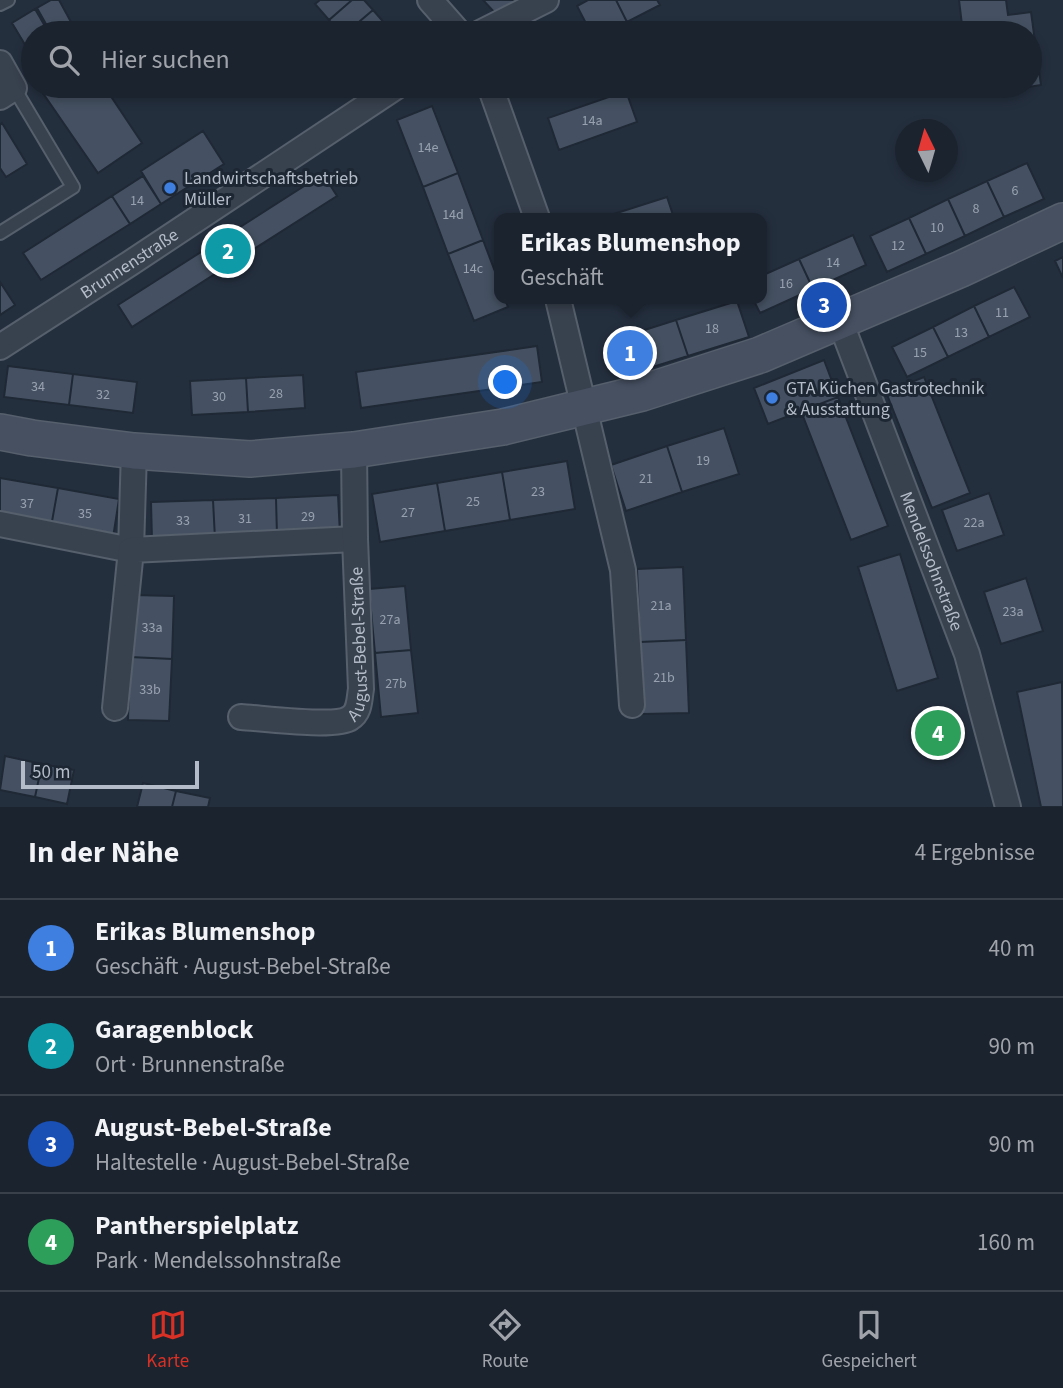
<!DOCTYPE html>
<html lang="de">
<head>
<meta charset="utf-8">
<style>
  body { margin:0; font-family:"Source Sans 3",sans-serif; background:#282f3a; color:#f1f3f6 }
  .compass { position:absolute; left:895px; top:119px; width:63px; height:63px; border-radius:50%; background:#1b232e; box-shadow:0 4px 10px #0003; rotate:355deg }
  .scale { position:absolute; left:21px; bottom:18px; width:178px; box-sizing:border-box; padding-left:7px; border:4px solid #b4bcc9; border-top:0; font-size:19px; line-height:24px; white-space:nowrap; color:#b4bcc9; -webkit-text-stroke:5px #1d2633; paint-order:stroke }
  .you { position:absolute; left:506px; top:383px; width:24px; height:24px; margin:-18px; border:5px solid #fff; border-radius:50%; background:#1a73e8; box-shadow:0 0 0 10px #1a73e833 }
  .badge { display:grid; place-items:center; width:46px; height:46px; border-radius:50%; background:#d93025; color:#fff; font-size:23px; font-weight:700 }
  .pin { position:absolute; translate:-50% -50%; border:4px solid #fff; box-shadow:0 2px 7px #0006 }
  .popup { position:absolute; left:494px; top:213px; width:273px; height:91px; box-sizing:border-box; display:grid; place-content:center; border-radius:14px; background:#1b232e; filter:drop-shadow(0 2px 5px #0005); font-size:23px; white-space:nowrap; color:#a0a4aa }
  .popup b { font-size:26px; color:#f1f3f6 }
  .popup::after { content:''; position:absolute; left:50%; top:100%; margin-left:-14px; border:14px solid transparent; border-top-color:#1b232e }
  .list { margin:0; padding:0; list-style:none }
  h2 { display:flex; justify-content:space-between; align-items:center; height:91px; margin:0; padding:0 28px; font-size:30px }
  h2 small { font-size:23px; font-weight:400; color:#a0a4aa }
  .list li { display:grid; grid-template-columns:46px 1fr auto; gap:21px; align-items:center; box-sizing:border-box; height:98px; padding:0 28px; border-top:2px solid #39404a }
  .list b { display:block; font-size:26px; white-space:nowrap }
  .list p { margin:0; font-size:23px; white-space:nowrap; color:#a0a4aa }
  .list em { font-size:23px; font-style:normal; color:#a0a4aa }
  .icon { flex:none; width:38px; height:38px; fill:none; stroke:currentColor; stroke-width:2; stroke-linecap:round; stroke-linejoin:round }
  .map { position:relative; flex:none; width:1063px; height:807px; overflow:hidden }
  .search { position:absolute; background:#1b232e; box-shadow:0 4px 10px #0003; left:21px; right:21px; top:21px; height:77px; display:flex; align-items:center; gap:18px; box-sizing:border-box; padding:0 24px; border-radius:38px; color:#a0a4aa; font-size:26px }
  .sheet { height:483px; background:#1b232e }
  nav { display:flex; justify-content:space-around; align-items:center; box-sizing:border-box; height:98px; border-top:2px solid #39404a; background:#1b232e; font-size:19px; color:#a0a4aa }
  nav a { display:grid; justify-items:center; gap:4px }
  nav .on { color:#d93025 }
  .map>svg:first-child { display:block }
  .building { fill:#455162; stroke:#1f2835; stroke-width:2 }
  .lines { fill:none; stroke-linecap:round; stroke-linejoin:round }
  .lane-casing { stroke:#565f6c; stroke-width:16 }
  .street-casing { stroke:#565f6c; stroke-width:28 }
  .secondary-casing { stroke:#565f6c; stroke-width:38 }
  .lane { stroke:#38414e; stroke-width:12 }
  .street { stroke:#38414e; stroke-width:24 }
  .secondary { stroke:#465061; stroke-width:35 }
  .shop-dot { fill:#3f7fe0; stroke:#1d2633; stroke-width:2.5 }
  .labels { text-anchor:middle; stroke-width:6; stroke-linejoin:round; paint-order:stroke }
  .number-label { font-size:14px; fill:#98a1af }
  .poi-label { font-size:18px; fill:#b4bcc9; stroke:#1d2633; text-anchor:start }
  .street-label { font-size:18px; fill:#b4bcc9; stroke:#1d2633 }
</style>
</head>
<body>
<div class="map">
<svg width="1063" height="807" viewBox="0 0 1063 807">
  <rect width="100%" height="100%" fill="#242f3e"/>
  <path class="building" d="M51,0H59L77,33H51L37,8Z
    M320,0H352L329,20L315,4Z
    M352,0H364L373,10L346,33H340L329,20Z
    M483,0H521L496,14Z
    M588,0H616L627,22L605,33H591L577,6Z
    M616,0H657L660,5L627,22Z
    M959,0H1006L1008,15L1031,12L1041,85L972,96L971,86H1030V33H963Z
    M35,9L49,33H33V58L12,23Z
    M373,10L387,26L378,33H346Z
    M38,86H104L142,143L98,173Z
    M626,91L637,122L559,150L548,118Z
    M432,106L458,173L423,187L397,120Z
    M2,123L27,164L6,177L0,168V125Z
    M203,131L224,164L161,204L141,171Z
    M1027,163L1044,199L1004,217L987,181Z
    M458,173L483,240L448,254L423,187Z
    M323,174L337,196L132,327L118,305Z
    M143,176L161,204L130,224L112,196Z
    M987,181L1004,217L965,236L948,199Z
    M112,196L130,224L41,280L23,253Z
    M667,197L674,218H601Z
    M948,199L965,236L926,254L909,218Z
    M909,218L926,254L887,272L870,236Z
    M853,235L866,265L813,289L799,259Z
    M483,240L499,282V299H505L508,307L474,321L448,254Z
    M1063,257V278L1055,261Z
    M799,259L813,289L760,313L753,299H761V276Z
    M0,282L15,305L0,315Z
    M1014,287L1030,317L989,337L974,306Z
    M737,301L749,337L688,356L676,320Z
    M974,306L989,337L948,357L933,327Z
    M676,320L688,356L627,375L616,339Z
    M933,327L948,357L907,377L892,347Z
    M537,346L542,382L361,408L356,372Z
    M824,360L838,397L768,424L754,388Z
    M8,366L73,374L69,405L4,397Z
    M73,374L137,382L133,413L69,405Z
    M303,375L305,408L248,412L246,378Z
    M924,377L970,493L932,508L886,392Z
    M246,378L248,412L192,415L190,381Z
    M838,397L888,526L851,540L801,411Z
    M724,428L739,474L682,492L667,446Z
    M667,446L682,492L626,511L611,465Z
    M567,461L575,509L510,520L502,472Z
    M502,472L510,520L445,531L437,483Z
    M0,478L58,488L51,527L0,519Z
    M437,483L445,531L380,542L372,494Z
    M58,488L119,499L113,538L51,527Z
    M989,493L1004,535L957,551L942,510Z
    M338,495L340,534L277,536L276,498Z
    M276,498L277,536L215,539L213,500Z
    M213,500L215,539L152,541L151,502Z
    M900,554L938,678L897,691L858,567Z
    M683,567L686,640L640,642L637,569Z
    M1026,578L1043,631L1001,644L984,592Z
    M405,586L411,650L375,653L369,589Z
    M133,595L174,596L172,659L130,657Z
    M686,640L689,713L642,714L640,642Z
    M411,650L418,713L381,717L375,653Z
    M130,657L172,659L169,721L128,720Z
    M1062,682L1063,807H1041L1017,692Z
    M5,756L42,764L35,797L0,790Z
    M42,764L74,770L67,804L35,797Z
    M143,783L176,791L172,807H137Z
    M176,791L210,798L208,807H172Z"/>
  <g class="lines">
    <g class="lane-casing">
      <path id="lane" d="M0,4L8,0
        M0,233L73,187L14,88"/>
    </g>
    <g class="street-casing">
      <g id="street">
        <path d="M430,0L459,33"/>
        <path d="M480,33L546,0"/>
        <path d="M0,63L14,88L0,97"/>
        <path d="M490,86L537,218"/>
        <path d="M558,299L623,570L632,705"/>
        <path id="s1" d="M840,321L967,654L1008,807"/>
        <path id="s2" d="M0,347L129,264L397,86"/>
        <path d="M0,524L131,550L134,451"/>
        <path d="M115,708L131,550L355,539"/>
        <path id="s3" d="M241,717C261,718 336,728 350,718C360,712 359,700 361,689L355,539L354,450"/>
      </g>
    </g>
    <g class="secondary-casing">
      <path id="secondary" d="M0,432L32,438L134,451L250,459L354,450L503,427L642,393L760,355L961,269L1063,221"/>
    </g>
    <use href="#lane" class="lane"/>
    <use href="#street" class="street"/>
    <use href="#secondary" class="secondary"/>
  </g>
  <g class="shop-dot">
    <circle cx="170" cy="188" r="7"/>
    <circle cx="772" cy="398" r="7"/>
  </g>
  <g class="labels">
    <g class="number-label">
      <text x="592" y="125">14a</text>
      <text x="428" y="152">14e</text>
      <text x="1015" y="195">6</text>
      <text x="137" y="205">14</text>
      <text x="976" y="213">8</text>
      <text x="453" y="219">14d</text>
      <text x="937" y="232">10</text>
      <text x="898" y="250">12</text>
      <text x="833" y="267">14</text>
      <text x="473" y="273">14c</text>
      <text x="786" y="288">16</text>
      <text x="1002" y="317">11</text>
      <text x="712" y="333">18</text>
      <text x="961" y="337">13</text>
      <text x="920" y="357">15</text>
      <text x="38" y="391">34</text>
      <text x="276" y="398">28</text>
      <text x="103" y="399">32</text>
      <text x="219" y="401">30</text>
      <text x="703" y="465">19</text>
      <text x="646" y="483">21</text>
      <text x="538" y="496">23</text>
      <text x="473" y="506">25</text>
      <text x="27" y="508">37</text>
      <text x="408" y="517">27</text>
      <text x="85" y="518">35</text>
      <text x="308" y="521">29</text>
      <text x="245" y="523">31</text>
      <text x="183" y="525">33</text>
      <text x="974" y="527">22a</text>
      <text x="661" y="610">21a</text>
      <text x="1013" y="616">23a</text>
      <text x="390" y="624">27a</text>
      <text x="152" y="632">33a</text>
      <text x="664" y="682">21b</text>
      <text x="396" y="688">27b</text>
      <text x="150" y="694">33b</text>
    </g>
    <g class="poi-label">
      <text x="184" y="184">Landwirtschaftsbetrieb<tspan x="184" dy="21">Müller</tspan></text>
      <text x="786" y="394">GTA Küchen Gastrotechnik<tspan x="786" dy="21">&amp; Ausstattung</tspan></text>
    </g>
    <g class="street-label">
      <text dy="6" stroke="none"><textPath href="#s2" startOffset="154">Brunnenstraße</textPath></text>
      <text dy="6" stroke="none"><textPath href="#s1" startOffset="257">Mendelssohnstraße</textPath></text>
      <text dy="6" stroke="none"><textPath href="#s3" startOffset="187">August-Bebel-Straße</textPath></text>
    </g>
  </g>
</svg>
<svg class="compass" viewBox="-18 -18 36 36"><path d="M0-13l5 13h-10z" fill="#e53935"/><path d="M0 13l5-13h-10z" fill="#a0a4aa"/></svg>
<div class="scale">50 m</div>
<div class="you"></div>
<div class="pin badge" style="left:630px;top:353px;background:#3f7fe0">1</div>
<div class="popup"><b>Erikas Blumenshop</b>Geschäft</div>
<div class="pin badge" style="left:228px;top:251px;background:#0f9aa8">2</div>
<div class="pin badge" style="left:824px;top:305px;background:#1a4fb4">3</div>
<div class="pin badge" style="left:938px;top:733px;background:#2e9e5b">4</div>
<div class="search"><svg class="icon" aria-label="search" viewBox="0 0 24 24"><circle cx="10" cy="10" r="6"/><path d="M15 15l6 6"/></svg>Hier suchen</div>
</div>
<section class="sheet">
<h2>In der Nähe<small>4 Ergebnisse</small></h2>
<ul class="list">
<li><span class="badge" style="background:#3f7fe0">1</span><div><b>Erikas Blumenshop</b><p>Geschäft · August-Bebel-Straße</p></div><em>40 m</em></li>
<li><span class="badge" style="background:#0f9aa8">2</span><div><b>Garagenblock</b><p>Ort · Brunnenstraße</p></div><em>90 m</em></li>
<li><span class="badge" style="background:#1a4fb4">3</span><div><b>August-Bebel-Straße</b><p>Haltestelle · August-Bebel-Straße</p></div><em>90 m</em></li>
<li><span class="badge" style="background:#2e9e5b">4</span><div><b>Pantherspielplatz</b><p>Park · Mendelssohnstraße</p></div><em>160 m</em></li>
</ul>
</section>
<nav>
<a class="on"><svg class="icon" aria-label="map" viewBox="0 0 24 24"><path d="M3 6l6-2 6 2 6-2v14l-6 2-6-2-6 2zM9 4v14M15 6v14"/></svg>Karte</a>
<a><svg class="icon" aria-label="directions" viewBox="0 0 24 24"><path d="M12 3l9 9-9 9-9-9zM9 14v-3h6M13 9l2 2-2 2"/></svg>Route</a>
<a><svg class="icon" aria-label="saved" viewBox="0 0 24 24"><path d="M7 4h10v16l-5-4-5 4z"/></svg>Gespeichert</a>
</nav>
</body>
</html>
